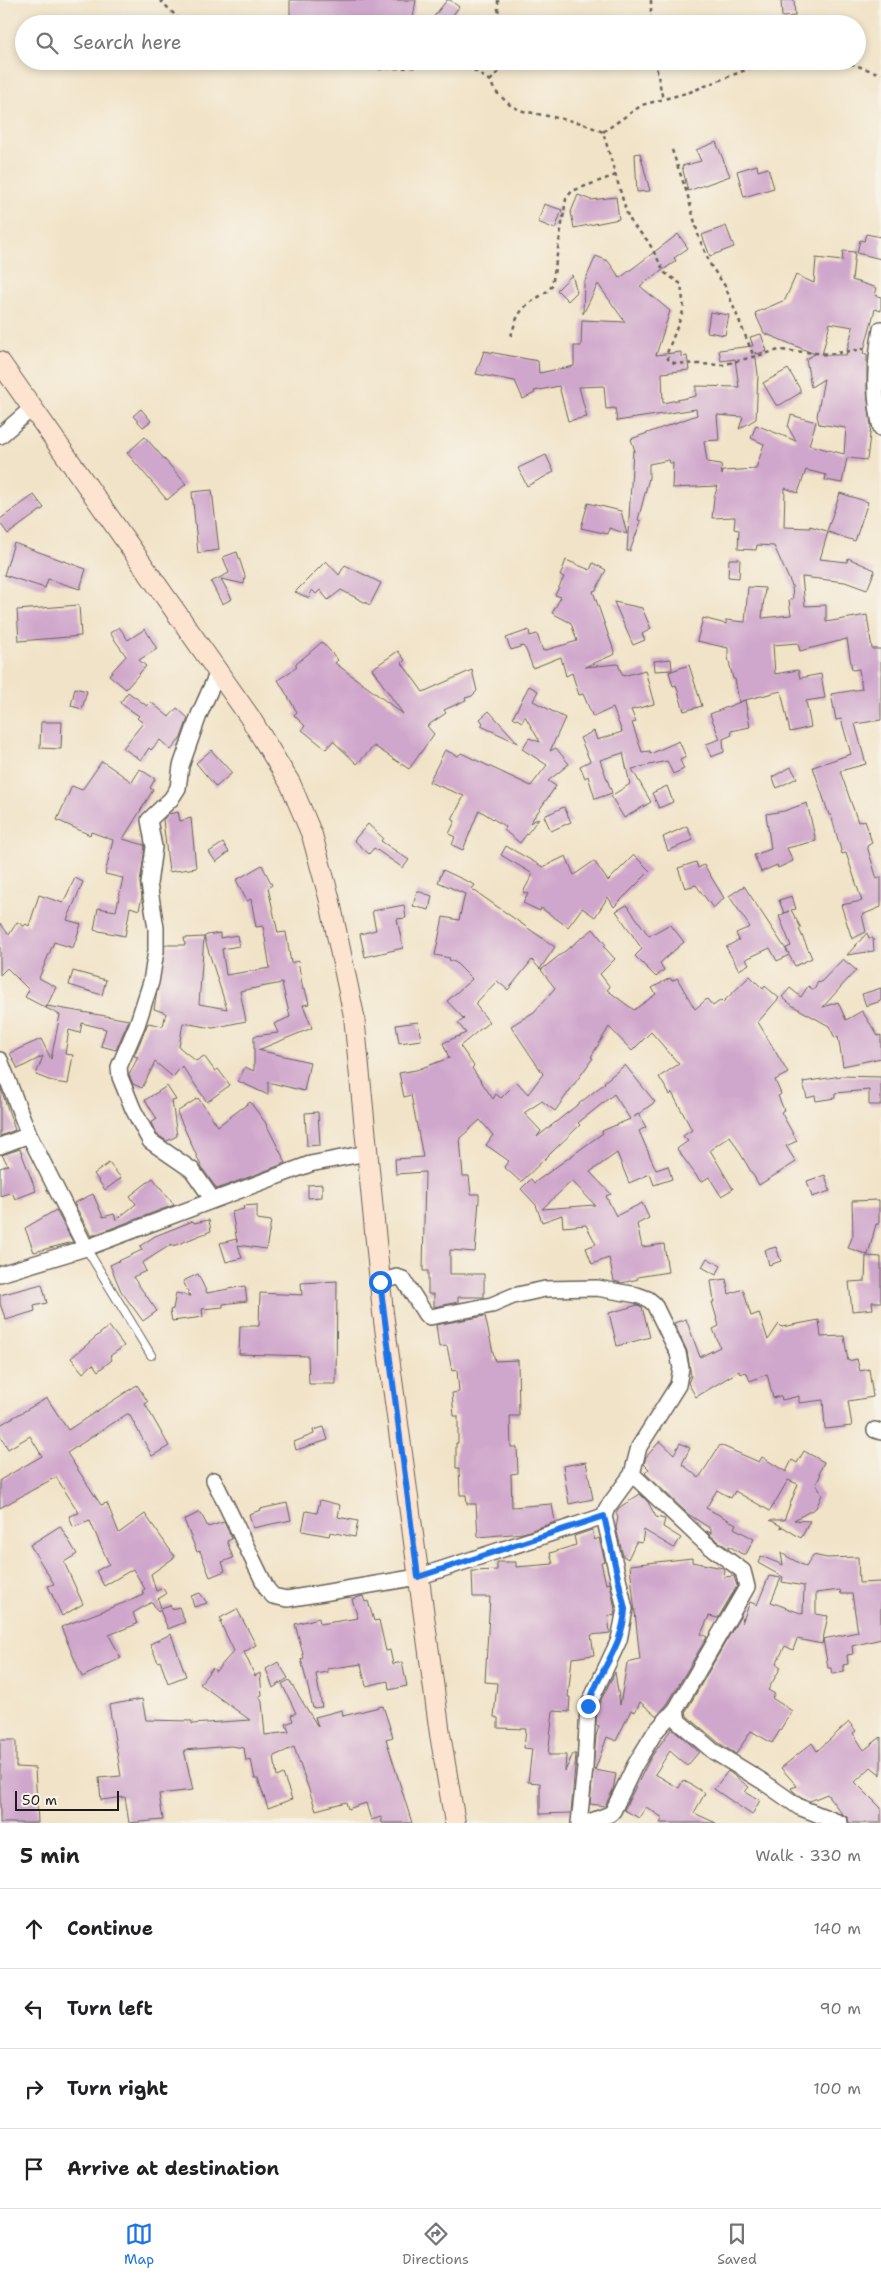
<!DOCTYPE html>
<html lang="en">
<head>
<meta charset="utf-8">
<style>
  body { margin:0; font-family:"Shantell Sans",sans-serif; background:#f2f2f2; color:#202124 }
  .scale { position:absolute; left:15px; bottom:12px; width:104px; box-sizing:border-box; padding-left:5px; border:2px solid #1c1c1c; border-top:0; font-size:14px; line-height:18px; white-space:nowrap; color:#1c1c1c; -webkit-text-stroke:4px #f7f3e8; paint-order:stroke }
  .stop { position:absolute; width:15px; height:15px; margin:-11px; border:4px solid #1a73e8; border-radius:50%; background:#fff }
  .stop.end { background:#1a73e8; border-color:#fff; box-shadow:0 1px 5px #0008 }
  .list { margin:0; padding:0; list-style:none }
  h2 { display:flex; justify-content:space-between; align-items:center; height:65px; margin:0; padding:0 20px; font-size:21px }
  h2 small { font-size:16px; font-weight:400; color:#757577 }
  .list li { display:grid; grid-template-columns:32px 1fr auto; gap:15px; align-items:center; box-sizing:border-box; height:80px; padding:0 20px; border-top:1px solid #e0e0e0 }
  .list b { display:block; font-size:19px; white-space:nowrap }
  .list em { font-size:16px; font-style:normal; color:#757577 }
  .icon { flex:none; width:28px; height:28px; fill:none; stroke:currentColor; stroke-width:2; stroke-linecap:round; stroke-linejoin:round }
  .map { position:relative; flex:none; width:881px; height:1823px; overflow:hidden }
  .search { position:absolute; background:#fff; box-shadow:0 2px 8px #0003; left:15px; right:15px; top:15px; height:55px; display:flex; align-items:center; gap:12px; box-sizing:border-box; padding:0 18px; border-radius:28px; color:#757577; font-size:19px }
  .sheet { height:385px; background:#fff }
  nav { display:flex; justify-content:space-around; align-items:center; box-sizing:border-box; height:70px; border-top:1px solid #e0e0e0; background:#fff; font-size:14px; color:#757577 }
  nav a { display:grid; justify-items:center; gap:2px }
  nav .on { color:#1a73e8 }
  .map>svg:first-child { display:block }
  .building { fill:#d0a7cc; fill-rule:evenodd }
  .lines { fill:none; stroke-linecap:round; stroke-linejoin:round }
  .service-casing { stroke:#676258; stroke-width:10 }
  .minor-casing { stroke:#676258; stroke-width:18 }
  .secondary-casing { stroke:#676258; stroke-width:22 }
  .path { stroke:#676258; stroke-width:2.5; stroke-dasharray:4 4; stroke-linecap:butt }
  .service { stroke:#fff; stroke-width:8 }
  .minor { stroke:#fff; stroke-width:15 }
  .secondary { stroke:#fde4d1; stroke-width:20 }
  .route { stroke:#1a73e8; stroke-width:6 }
</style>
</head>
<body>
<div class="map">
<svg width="881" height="1823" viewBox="0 0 881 1823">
  <rect width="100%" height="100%" fill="#f7f3e8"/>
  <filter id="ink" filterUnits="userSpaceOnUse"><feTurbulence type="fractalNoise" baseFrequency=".02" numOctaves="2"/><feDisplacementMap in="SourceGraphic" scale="10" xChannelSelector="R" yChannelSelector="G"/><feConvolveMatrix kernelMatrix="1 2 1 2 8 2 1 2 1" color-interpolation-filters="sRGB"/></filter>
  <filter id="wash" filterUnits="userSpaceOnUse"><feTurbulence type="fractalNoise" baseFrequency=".0096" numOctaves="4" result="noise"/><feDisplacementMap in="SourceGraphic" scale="20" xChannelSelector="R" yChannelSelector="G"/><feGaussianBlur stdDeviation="1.12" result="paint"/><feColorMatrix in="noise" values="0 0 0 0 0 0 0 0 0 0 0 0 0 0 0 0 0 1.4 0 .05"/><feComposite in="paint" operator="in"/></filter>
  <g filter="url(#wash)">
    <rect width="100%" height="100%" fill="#f1e3c7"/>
    <g id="blocks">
      <path class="building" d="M290,0H416L412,24L383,22L382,24H290Z
        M447,0H450L459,7L446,24H428Z
        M781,0H794L795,16L782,17Z
        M716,142L730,176L688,191L682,166L701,161L696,150Z
        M640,153L650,191L637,192L635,154Z
        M757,165L758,171L768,168L774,188L744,197L737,171Z
        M578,195L591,200L616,197L619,219L574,228L571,212Z
        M544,204L562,210L555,229L538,222Z
        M726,226L734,247L710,256L702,235Z
        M678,234L688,248L674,258L676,261L640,286L670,311L656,355L681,352V357L687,356L689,370L662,373L663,403L696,396V386L739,387L735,359L721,361L719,350L753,346L750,337L761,334L767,351L756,354L755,352L758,374L756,419L739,429L743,417L717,415L719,440L704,441L707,462L721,464L722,475L723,471L756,469L764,444L751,438L756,425L796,441L788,427L791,415L816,422L809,445L844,454L846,428L819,424L817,416L824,379L811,387L806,359L815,354L764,333L755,313L785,300L796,275L814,283L816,258L842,261L843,251L855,252L852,280L877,288L875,295L881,297V311L875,309L863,354H867V391L871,426L867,460L847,458L842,483L825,480L826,475L806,470L798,493L785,488L784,527L810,528V526L827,531L840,493L868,502L855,541L828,532L820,559L847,562L848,558L875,570L867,590L845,582L802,577L805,606L826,605V622L867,615L872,649H881V720L855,724L866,764L840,771L858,822L865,820L872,843L867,846L877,879L881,877V907L862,915L866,932L852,939L841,905L862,901L846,853L842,854L831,815H829L813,767L851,754L841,719L836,720L831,694L862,689L859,669L852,670L847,639L800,651L798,643L773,645L775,674L798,670L800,678L821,674L825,698L806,701L811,727L790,732L781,691L745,700L750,727L731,731L732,735L723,739L724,752L711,757L706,744L720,739L710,714L745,700L739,702L735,679H733L728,657V648L697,641L703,618L726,624V620L745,622L748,587L765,588L762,618L791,615L789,600L793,599L792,586L774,546L757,545L756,550L738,549L739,530L734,529L735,517L712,518L714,497L718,486L672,488L673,463H670L669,460L649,464V478L638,520L641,521L630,551H627L633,451H635L631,439L697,415L696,409L617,421L615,408L606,409L604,386L579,387L587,417L568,421L559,386L534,391L535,393L523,399L515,381L476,374L484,351L538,361L539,373L574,366V346H581L582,320L625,322L598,284L583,314L584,283L596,256L608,261L620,278ZM830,323L853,327L846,355H822Z
        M866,234L881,237V259L857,253L860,240L864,241Z
        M572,275L577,292L568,301L557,290Z
        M710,312L729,315L725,335L707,332Z
        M788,369L800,389V393L780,405H776L763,383Z
        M141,409L151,421L143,427L133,416Z
        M145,437L186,484L167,500L127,453Z
        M546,455L554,472L527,486L518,468Z
        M212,490L219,550L198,553L192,492Z
        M34,495L44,508L8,534L0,523V519Z
        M588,503L621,511L627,534L609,528L608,534L581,528Z
        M14,543L86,569L80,589L48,579L45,588L4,575Z
        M237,552L245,576L244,584L221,579L232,599L222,604L211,582L229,573L223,557Z
        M729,559H740L739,578L728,577Z
        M566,560L590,570L593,563L606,570L596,590L593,591L615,654L585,667L618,664L623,676L645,670L654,704L631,710L636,722L632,723L642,752L650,751V754L679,741L686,757L680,760L684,769L673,774L667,761L632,769L651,802L624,818L611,796L630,784L623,753L600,760L612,793L595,799L588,776L585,778L580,766L590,761L580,738L594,731L597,740L622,732L613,708L593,717L583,694L579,695L572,673L566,676L561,657L533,668L526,650L523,646L511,650L506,638L529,630L530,636L537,634L543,651L577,641L571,623L552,613L561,597L555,595L564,577L560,576Z
        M326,561L339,575L345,565L381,583L370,605L341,590L328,600L320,590L316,594L312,590L309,598L295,592Z
        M614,602L642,608L651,629L642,634L645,640L633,645Z
        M79,605L81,636L19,641L17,610Z
        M119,627L128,640L145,629L157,649L139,660L146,666L126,689L109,675L126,656L110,633Z
        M322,642L338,660L335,663L403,714L372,669L398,651L405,660L402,663L423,692L472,670L477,691L472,696L465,698L466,700L444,710L446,713L427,726L434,734L409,769L374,746L357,764L333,741L326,749L302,730L305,726L294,715L297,712L278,680L297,667L295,665Z
        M671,659L672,670L655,671L654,661Z
        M689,665L702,706L684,711L676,685L673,686L669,672Z
        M529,686L538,691L533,701L565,718L550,751L556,748L569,764L548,781L556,786L530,823L539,818L520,843L504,830L506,827L479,810L463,850L452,845L455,837L449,834L455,821L452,819L464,796L429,782L445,750L458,756L461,753L531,786L547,765L522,749L529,738L540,742L525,716L522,722L513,717Z
        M75,688L87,691L82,709L71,706Z
        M128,692L147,706L151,702L169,717L177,708L188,718L181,738L171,750L160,740L151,750L149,748L141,760L123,748L143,723L137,718L139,716L120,703Z
        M489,711L518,743L481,726L483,723L480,719Z
        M41,722H62L61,749L40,748Z
        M211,750L232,773L216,787L196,763Z
        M102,761L132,782L140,769L155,779L150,788L153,790L123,839L144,845L145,847L140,883L142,897L139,910L130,907L125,936L94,930L98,908L116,911L123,878L105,874L113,840L91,832L90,835L57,820L72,786L82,790Z
        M791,767L797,778L777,788L772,777Z
        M667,786L673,802L659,808L652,793Z
        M807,803L816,841L787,848L793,861L778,868L777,865L761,872L754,855L771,849L766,814L784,811Z
        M564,807L571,822L551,831L544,816Z
        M178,812L180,821L191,818L196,868L169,872L163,820L168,814Z
        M368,824L383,838L381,841L409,860L403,868L374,848L369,854L354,840Z
        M687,826L693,840L668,851L663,837Z
        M223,843L229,852L216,862L209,852Z
        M506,846L543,867L566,856L574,875L594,861L608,881L634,855L650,871L614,907L608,897L595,917L582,908L568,927L541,908L540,911L523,903L528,894L523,892L533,874L501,855Z
        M696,862L698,868L704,865L724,898L713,908L696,885L685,888L678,868Z
        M262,865L272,885L268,888L278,933L286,932L291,963L298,961L303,990L305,989L309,1004L303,1005L312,1028L258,1050L310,1062L304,1091L268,1082V1095L238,1081L245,1067L254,1071V1036L278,1033L274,1024L290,1017L282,983L240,991L246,1021L213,1028L183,1023L179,1047L196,1061L204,1056L215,1071L218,1069L230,1085L207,1102L182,1066L173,1077L155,1062L142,1088L133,1084L129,1075L138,1057L134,1056L148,1023L163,1026L166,1013L154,1009L165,945H185L184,938L204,937L199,1004L227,1009L204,937L207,935L220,933V938L237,935L239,946L222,949L226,975L270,968L263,926L256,927L251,899L247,901L236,880Z
        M443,870L475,885L472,889L555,947L540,969L532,960L508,990L497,981L475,1004L489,1022L460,1046L474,1066L472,1068L493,1099L496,1094L501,1098L517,1082L528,1094L543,1074L511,1026L534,1012L555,988L541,970L593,929L606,945L604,947L615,959L600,974L610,987L607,990L634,1010L656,994L652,988L670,978L672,981L677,978L695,1009L707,999L713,1006L721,1000L723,1002L750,976L763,989L765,986L779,998L758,1022L788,1073L775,1080L781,1094L778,1096L784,1110L781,1112L797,1141L786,1146L796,1162L759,1185L730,1136L710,1150L733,1189L721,1196L709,1177L701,1182L677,1149L688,1141L683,1136L692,1130L672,1093L670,1095L659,1077L679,1064L651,1032L632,1051L609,1027L591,1057L593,1058L555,1111L542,1101L524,1113L541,1131L537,1137L605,1083L604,1082L625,1065L655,1102L634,1117L638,1114L646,1127L639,1131L656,1170L668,1166L672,1179L654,1185L650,1174L629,1183L617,1153L590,1172L611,1194L606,1196L616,1216L642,1203L649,1218L637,1224L642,1247L664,1244L668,1272L637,1277L638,1279L622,1283L614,1281L609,1258L592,1264L586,1248L596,1244L586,1225L563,1227L562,1215L542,1222L536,1205L521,1189L531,1179L534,1183L603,1133L602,1131L630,1119L614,1094L578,1123L580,1125L521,1182L504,1167L509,1161L486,1145L493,1135L480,1120L460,1138L463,1176H469L471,1194H479V1200L475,1252L450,1250V1274H484V1297H458V1302L434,1307V1294H428V1271H423L425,1172L396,1174L395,1159L423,1157L411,1095L404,1097L399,1073L416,1070L449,1058L443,1043L466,1033L458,1023L464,1019L447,1001L472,979L455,962L449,960L450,958L435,955L443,917L459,920L465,894L438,882ZM572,1181L595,1205L542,1209Z
        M75,878L83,882L67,920L81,924L73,948L54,942L39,978L56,987L46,1008L25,997L29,990L7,968L0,975V923L9,935L17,922L24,926L26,924L29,926L39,895L63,903Z
        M744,886L789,954L786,948L791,946L779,916L789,911L784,913L779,900L792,896L796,909L791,910L801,928L799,929L812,958L795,966L789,955L777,961L770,948L746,959L749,964L739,970L726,947L739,940L736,933L750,927L729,896Z
        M417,891L432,896L429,910L413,906Z
        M404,905L406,918L397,919L403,948L365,957L360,934L376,930L372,911Z
        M627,905L649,936L670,924L684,942L660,963L664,970L656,977L635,956L642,949L616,911Z
        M867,933L869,938H873L874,951L847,955Z
        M843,959L856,970L823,1007L838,1002L846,1020L862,1011L878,1036L881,1035V1058L843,1066L838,1036L835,1038L829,1026L793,1006L782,997L790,988L801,997L808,986L814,990L818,982L820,983Z
        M73,971L106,980L102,995L69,985Z
        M881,988V1001L866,1006L862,994Z
        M47,1006L129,1020L116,1050L101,1046L106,1029L82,1023L80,1033L69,1030L65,1054L73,1055L68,1084L54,1082L36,1075L43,1056L18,1069L10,1053L41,1039L51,1059L60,1015L46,1008Z
        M418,1022L421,1040L399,1043L396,1025Z
        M841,1076L881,1077V1105H869V1090L835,1093V1098L816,1101L815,1096L807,1098L803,1082Z
        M0,1086L15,1130L0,1136Z
        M167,1086L176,1100L172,1101L177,1136L167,1141L157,1135L151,1123L157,1119L145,1100Z
        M198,1098L218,1126L250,1102L265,1122L286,1163L217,1189L202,1168L177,1112Z
        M318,1112L320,1145L307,1146L305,1113Z
        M20,1149L36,1191L15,1199L12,1192L0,1196V1168L8,1165L2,1155Z
        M109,1163L121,1178L105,1190L94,1174Z
        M825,1175L830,1191L812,1197L807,1181Z
        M153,1178L174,1205L91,1236L74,1203L93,1194L103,1217L114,1214L116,1220L136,1204L130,1196Z
        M322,1184V1197L308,1198V1185Z
        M879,1200V1224H876L868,1255L848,1248L853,1235L852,1201Z
        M257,1205V1219L271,1221L266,1249L238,1245L242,1258L226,1262L220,1243L237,1239V1242L232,1212L244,1209L243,1206Z
        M56,1210L73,1242L34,1252L25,1228Z
        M209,1220L211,1231L173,1246L172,1244L142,1263L146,1271L133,1277L157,1311L143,1321L121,1291L110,1265L142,1250L140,1246L155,1236L193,1221L194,1223Z
        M776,1247L781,1261L769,1265L765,1250Z
        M866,1256L881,1257V1302H872L873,1309L852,1311L849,1282L865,1281Z
        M707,1258L721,1266L716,1275L702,1267Z
        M198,1274L207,1293L245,1286L247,1301L223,1304V1307L202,1309L203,1317L172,1321L170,1310L173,1309L176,1293L190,1296L183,1281Z
        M726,1279L729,1294L743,1289L751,1316L759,1313L768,1340L779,1324L782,1327L819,1320L821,1337L844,1336L848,1361L857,1359L860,1371L869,1369L873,1397L848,1401L852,1426L825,1429L823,1400L799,1403V1396L782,1400L781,1396L773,1398L767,1374L750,1381L746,1372L740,1374L739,1371L696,1397L688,1383L691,1376L687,1351L674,1323L686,1319L700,1357L720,1347L713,1329L719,1326L712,1302H714L711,1281Z
        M337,1281L336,1384H309L308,1356L239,1354L240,1326H259L260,1293L302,1295L301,1283Z
        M42,1284L47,1303L34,1306L35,1311L6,1320L0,1304V1295Z
        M638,1305L642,1307L650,1337L617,1346L609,1313Z
        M485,1316L495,1361L518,1360L519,1416H510L511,1447H517L518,1473L511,1474L512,1507L552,1504L555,1522L523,1533L478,1537L476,1504H467L466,1495H460L459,1468H456V1443H458V1416H454L452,1393L459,1392L457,1370L452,1371L447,1346L439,1347L436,1325Z
        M109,1326L124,1346L110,1356L112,1360L98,1371L93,1364L83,1373L71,1358Z
        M137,1385L148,1402L145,1404L169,1446L152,1456L129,1414H127L67,1453L101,1505L107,1503L119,1533L145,1514L175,1557L151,1574L156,1591L163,1588L166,1594L158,1599L161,1608L170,1605L172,1609L179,1607L185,1622L168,1629L160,1610L158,1612L152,1602L133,1613L137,1624L109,1635L121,1658L82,1677L61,1627L144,1595L142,1591L145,1589L133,1569L104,1586L96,1571L109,1564L90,1521L73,1527L69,1516L79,1513L56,1477L0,1508V1480L42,1456L30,1436L8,1449L0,1435V1425L47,1398L68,1430Z
        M324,1427L328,1440L296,1450L294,1442L314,1434L313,1430Z
        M660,1441L674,1454L680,1443L690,1448L682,1464L699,1478L720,1445L759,1462L762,1457L786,1472L792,1460L797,1463L804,1451L824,1462L819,1473L821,1474L816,1484L822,1495L816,1508L794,1520L810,1521L801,1538L783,1527L780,1528L781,1526L770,1520H784L798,1484L788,1480L770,1511L735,1491L731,1498L717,1490L706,1508L736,1524L734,1528L754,1539L746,1554H742L729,1546V1549L711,1536L706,1531L711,1533V1529L688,1514L645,1473L649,1469L644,1464L646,1457Z
        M586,1462L593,1499L569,1504L563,1466Z
        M640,1494L648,1502L656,1517L665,1519L663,1527L681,1538L674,1548L644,1530L642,1543L636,1542L628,1559L623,1556L616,1528L618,1517L616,1512L620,1507Z
        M320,1500L340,1505L338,1517L358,1521L355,1537L330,1532L329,1536L302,1531L306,1511L317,1513Z
        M287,1503L291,1520L253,1528L249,1514L261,1510L260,1509Z
        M200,1512L208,1527L224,1522L232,1539L227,1541L233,1558L222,1562L225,1571L210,1577L200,1551L197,1552L184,1520Z
        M60,1526L77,1554L64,1562L83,1604L62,1616L48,1586L54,1584L30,1545Z
        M592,1530L595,1540L599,1538L605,1561L601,1562L606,1584L610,1583L615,1609L614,1616L608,1615L610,1633L591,1635L594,1655L572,1658L568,1697H570L569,1712L553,1711L548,1755H566L565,1771L573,1754H576L571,1813L540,1814V1783L528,1782L532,1749L524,1748L526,1729L498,1728V1718L494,1717L497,1683L485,1682L490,1597H473L472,1571L497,1570V1562H516V1567L553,1564L550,1553L576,1545L574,1536Z
        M781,1553L806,1567L813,1555L827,1558L858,1557L859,1583L881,1582V1639L852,1646L853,1654L847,1655L848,1664L843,1665L844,1672L832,1674L831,1668H828L823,1639L822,1644L797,1639L793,1650L785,1646L776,1664L781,1667L768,1690L775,1694L772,1698L792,1711L772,1743L751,1731L736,1754L719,1743L687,1716L686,1711L741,1615L742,1623L750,1602L757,1605L769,1576L781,1578L771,1602L803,1614L804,1586L782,1582L783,1577L758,1563L761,1556L783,1565ZM840,1590L841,1594H852L858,1632L823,1639L828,1616L816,1614V1593Z
        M692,1558V1562L723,1568L725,1569L724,1577L734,1576L737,1586L718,1618L709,1616L701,1634L707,1637L668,1703L657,1716L640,1702L635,1712L631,1710L616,1741L607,1737L595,1770L616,1774L613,1790L605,1806L590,1804L596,1736L599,1726L596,1725L597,1708L615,1672L620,1705L627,1663L640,1660L630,1565Z
        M200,1593L207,1603L194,1607L191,1596Z
        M363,1596L365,1602L368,1601L374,1621L379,1620L386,1651L390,1650L393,1664L402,1662L407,1686L389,1690L388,1681L366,1686L361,1664L327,1669L328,1672L316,1674L322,1707L313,1708L301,1659L304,1658L295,1624L319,1618L320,1624L358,1618L352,1599Z
        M237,1609L256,1645L244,1652L255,1676L260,1673L262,1695L259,1696L262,1702L265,1735L289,1732L286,1724L293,1721L291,1715L296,1713L282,1684L289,1680L318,1727L315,1717L342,1710L343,1716L383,1706L393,1737L386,1739L412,1823H382L381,1817L371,1820L366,1803L348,1809L346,1802L316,1810L294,1747L274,1756L277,1777L283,1774L292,1799L268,1808L258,1779H255L251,1760L246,1761L244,1748L231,1746L184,1750L193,1790L159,1794L163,1820L129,1823L125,1797L101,1800L99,1778L121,1776L109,1705L142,1699L146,1720L192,1721V1724L250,1720L200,1684L212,1668L216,1671L234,1651L220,1622L222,1621L220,1618Z
        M171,1634L186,1676L168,1683L160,1661L158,1662L150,1644Z
        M278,1662L288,1678L273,1688L266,1669Z
        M849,1722L856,1731L853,1733L864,1750L881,1737V1775L871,1767L855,1782L881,1808V1823H849L848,1818L842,1814L827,1794L810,1801L803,1799L793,1791L791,1788L797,1786L781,1768L812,1743L817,1751Z
        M672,1728L699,1752L687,1766L670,1751L655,1774L679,1788L683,1780L705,1793L694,1813L716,1823H660L663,1818L646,1807L639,1818L624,1810L651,1757Z
        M0,1740H16V1767L35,1768L38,1823H0Z
        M728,1771L749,1787L745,1792L760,1800L752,1815L714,1789Z"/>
    </g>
  </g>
  <g filter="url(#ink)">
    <use href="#blocks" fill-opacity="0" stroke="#676258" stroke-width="1"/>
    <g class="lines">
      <g class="service-casing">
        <path id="service" d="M86,1248L151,1355"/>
      </g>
      <g class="minor-casing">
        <path id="minor" d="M881,329C875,363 873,394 881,428
          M0,436L32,408
          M0,1060L29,1135L86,1248
          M0,1146L29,1135
          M213,1200L192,1170L150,1141L133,1109L120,1077L119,1067L137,1025L151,982L156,951V928L149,884L154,847L149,820L171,799L178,788L181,766L199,715L218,672
          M0,1274L86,1248L310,1164L367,1153
          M380,1282L397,1277L403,1279L426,1315L430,1317L492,1305L513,1296L545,1289L597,1288L637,1295L648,1299L654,1304L678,1353L681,1368L678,1385L639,1447L632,1474L607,1508L604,1516L625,1609L619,1640L588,1706L585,1768L579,1823
          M875,1430L881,1432
          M214,1480L267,1589L273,1596L287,1599L418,1577L604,1516
          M676,1709L678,1721L713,1751L762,1781L799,1807L840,1823
          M587,1823L610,1814L613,1811L635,1765L655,1732L676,1709L747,1587L743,1571L705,1543L632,1474"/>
      </g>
      <g class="secondary-casing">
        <path id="secondary" d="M0,362L249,716L290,783L312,835L329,897L354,1016L383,1313L440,1734L455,1823"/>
      </g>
      <path class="path" d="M160,0L184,24
        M498,0V9L502,24
        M651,0V24
        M356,61L380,69L449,65L472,69L490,81L495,91L511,106L523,111L582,123L603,132L627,214L633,225L648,241L665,273L681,284L684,309L667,353L668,359L674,363L722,365L779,350L829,354L864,349
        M655,61L663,100
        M843,61L881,74
        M490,81L499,71L503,61
        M603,132L642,105L690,92L768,61
        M672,150L687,193L699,238L711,266L725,286L754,357
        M511,336C514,327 516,316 524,308C532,299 544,296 552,286L566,199L572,191L616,175"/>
      <use href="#service" class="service"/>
      <use href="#minor" class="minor"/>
      <use href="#secondary" class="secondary"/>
    </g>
  </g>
  <g class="lines" filter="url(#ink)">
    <path class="route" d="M380,1282L418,1577L604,1516L625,1609C623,1648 598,1671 588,1706"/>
  </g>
</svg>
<div class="scale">50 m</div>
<div class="stop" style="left:380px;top:1282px"></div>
<div class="stop end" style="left:588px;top:1706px"></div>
<div class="search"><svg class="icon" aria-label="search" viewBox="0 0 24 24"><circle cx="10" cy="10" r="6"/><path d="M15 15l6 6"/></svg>Search here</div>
</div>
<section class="sheet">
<h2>5 min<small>Walk · 330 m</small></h2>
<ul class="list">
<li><svg class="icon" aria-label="ahead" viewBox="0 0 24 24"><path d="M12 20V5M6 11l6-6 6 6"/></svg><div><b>Continue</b></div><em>140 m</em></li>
<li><svg class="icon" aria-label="left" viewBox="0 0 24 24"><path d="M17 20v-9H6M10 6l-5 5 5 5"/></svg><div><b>Turn left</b></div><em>90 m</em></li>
<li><svg class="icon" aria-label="right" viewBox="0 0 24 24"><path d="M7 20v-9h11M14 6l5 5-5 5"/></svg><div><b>Turn right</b></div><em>100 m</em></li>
<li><svg class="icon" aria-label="arrive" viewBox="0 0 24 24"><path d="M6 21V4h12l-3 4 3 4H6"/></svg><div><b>Arrive at destination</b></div></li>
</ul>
</section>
<nav>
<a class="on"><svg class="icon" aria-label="map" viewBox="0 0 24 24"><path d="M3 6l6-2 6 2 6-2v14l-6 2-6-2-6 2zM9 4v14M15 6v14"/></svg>Map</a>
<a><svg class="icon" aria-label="directions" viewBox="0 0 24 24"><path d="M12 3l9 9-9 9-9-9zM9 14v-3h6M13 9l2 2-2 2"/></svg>Directions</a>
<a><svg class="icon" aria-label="saved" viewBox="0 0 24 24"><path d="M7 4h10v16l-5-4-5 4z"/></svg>Saved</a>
</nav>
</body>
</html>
